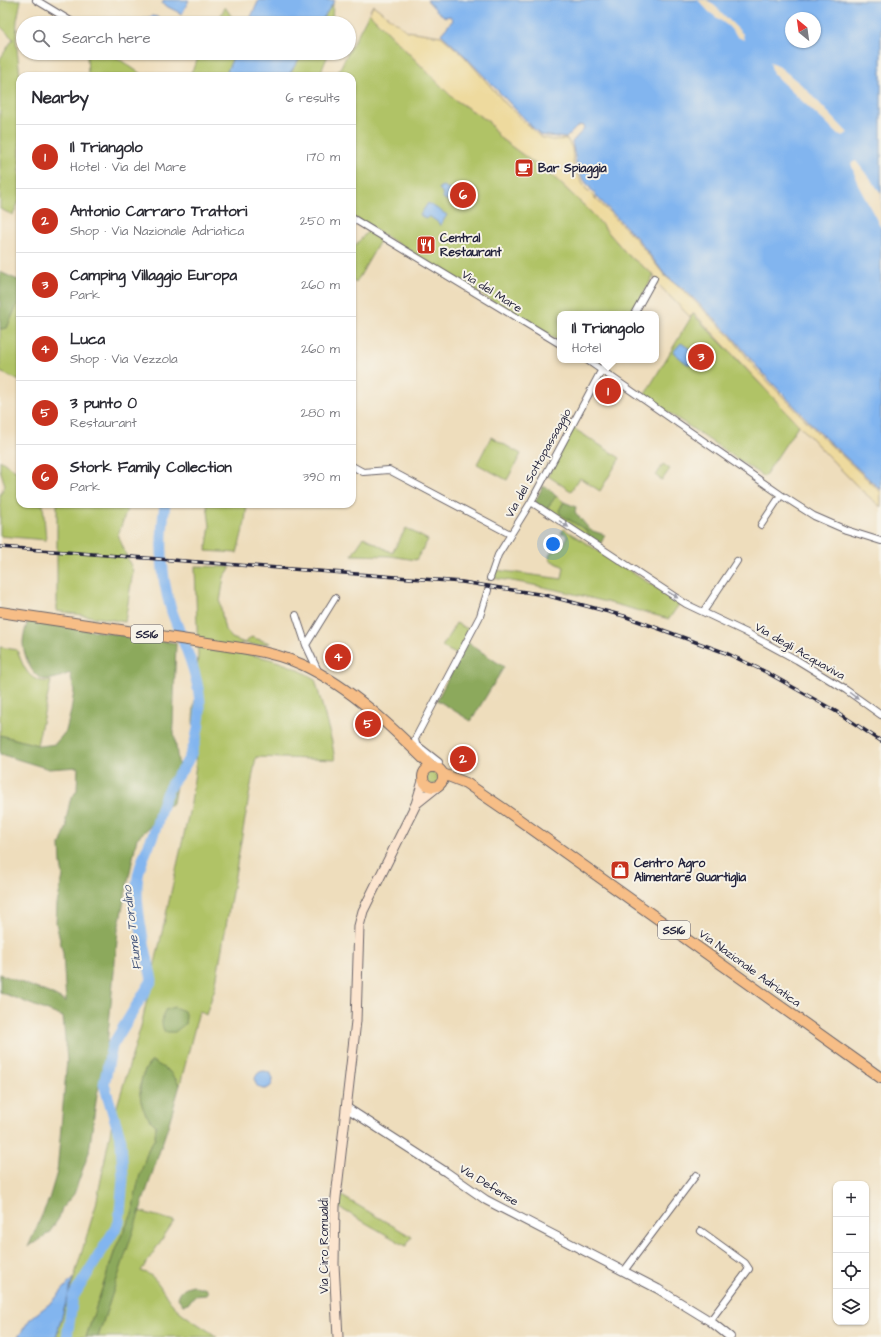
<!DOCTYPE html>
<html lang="en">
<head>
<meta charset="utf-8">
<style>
  body { margin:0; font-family:"Architects Daughter",sans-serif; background:#f2f2f3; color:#2b2b33 }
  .controls { position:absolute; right:12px; bottom:12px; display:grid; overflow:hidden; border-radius:8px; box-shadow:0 1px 3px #0004 }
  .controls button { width:36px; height:36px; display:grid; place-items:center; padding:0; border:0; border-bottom:1px solid #e1e1e2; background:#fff; color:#2b2b33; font:20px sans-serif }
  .compass { position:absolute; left:785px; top:12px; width:36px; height:36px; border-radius:50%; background:#fff; box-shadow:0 1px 3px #0004; rotate:331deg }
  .you { position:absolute; left:553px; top:544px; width:14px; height:14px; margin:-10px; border:3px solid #fff; border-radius:50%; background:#1a73e8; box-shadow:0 0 0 6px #1a73e833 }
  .badge { display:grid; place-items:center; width:26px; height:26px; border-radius:50%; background:#c8321e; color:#fff; font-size:13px; font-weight:700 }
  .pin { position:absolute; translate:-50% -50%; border:2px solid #fff; box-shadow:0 1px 4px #0006 }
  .popup { position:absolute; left:557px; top:311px; width:102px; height:52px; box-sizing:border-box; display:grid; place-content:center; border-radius:8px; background:#fff; filter:drop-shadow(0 1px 3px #0005); font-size:13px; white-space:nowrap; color:#7c7c81 }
  .popup b { font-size:15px; color:#2b2b33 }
  .popup::after { content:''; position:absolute; left:50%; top:100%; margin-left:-8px; border:8px solid transparent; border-top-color:#fff }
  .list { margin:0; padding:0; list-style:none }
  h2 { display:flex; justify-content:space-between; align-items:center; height:52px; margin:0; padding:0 16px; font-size:17px }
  h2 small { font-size:13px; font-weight:400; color:#7c7c81 }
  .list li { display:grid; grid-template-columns:26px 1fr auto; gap:12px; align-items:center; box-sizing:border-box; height:64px; padding:0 16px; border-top:1px solid #e1e1e2 }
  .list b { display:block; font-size:15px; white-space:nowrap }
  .list p { margin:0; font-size:13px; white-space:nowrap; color:#7c7c81 }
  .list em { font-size:13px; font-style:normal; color:#7c7c81 }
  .icon { flex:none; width:22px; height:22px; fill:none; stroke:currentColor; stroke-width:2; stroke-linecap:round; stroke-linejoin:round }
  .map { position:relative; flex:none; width:881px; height:1337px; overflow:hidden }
  .search { position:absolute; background:#fff; box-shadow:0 1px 3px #0004; left:16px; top:16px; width:340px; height:44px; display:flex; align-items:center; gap:10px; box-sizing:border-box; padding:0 14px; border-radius:22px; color:#7c7c81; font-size:15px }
  .panel { position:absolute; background:#fff; box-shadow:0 1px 3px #0004; left:16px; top:72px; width:340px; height:436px; border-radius:12px }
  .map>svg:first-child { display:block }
  .green { fill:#b0c366; stroke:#697250 }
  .forest { fill:#8ca95b; stroke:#57664b }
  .sand { fill:#eeda9e; stroke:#887e6c }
  .water { fill:#82b5ef; stroke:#526c95; fill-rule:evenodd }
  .pier { fill:#eeddbc }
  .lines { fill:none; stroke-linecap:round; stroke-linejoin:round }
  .river { stroke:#82b5ef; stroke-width:11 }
  .minor-tunnel { stroke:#c5b8a2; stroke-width:6; stroke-dasharray:6 3; stroke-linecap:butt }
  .minor-casing { stroke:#696368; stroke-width:8 }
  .tertiary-casing { stroke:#696368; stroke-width:10 }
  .secondary-casing { stroke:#696368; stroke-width:11 }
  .primary-casing { stroke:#696368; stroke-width:12 }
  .minor { stroke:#fff; stroke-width:6 }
  .tertiary { stroke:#fff; stroke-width:8 }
  .secondary { stroke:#fce5cf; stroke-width:9 }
  .primary { stroke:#f7be87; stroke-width:10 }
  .rail-casing { stroke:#22223b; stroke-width:3.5 }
  .rail { stroke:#f7f3e8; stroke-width:2; stroke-dasharray:6; stroke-linecap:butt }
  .oneway { fill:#9c9ca7 }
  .labels { text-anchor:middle; stroke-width:4; stroke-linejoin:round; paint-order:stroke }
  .shield { fill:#f7f3e8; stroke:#62616f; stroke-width:1 }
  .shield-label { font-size:11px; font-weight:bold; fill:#22223b }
  .poi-label { font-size:12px; font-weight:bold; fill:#22223b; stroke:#f7f3e8; text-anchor:start }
  .street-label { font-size:12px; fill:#22223b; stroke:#f7f3e8 }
  .water-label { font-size:13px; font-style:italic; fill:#44557a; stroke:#f7f3e8 }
</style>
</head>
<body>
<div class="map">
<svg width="881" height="1337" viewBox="0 0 881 1337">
  <rect width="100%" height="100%" fill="#f7f3e8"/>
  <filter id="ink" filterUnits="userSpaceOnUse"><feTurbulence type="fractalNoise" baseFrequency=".025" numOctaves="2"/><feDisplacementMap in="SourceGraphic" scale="8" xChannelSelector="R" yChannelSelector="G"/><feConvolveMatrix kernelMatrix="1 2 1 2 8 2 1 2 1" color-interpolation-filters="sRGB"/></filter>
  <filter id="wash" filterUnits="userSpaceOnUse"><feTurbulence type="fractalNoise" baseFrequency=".012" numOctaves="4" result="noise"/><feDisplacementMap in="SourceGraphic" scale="16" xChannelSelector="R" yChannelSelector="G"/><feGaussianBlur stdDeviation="0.9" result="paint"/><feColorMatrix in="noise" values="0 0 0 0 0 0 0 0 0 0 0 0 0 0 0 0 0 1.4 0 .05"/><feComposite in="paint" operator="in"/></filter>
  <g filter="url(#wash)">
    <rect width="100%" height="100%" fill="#eeddbc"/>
    <path class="green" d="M0,0H21L17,20L16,40L20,76V199L13,215L0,209V59L13,39L0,26Z
      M333,2L332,23H320Z
      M225,7L236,23H217Z
      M369,13L454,99L488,121L500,138L556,179L590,211L627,254L654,275L632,314H560V342L352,216V76H336Z
      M100,53H110L144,76H84L88,75L87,54Z
      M201,53H235L225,76H189Z
      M303,53H329L319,76H288Z
      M368,231L381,239L356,283L352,280V249Z
      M20,298V381L0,372V329L7,328Z
      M693,314L799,424L764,477L644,396Z
      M573,428L620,458L600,491L580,478L571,491L548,476Z
      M491,437L521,454L507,480L477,464Z
      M0,460L20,474V504H43L46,540L0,536V495L5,485L0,470Z
      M663,464L670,469L662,480L656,476Z
      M556,496L564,502L561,506L568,519L586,530L594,541L546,510Z
      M57,504H129L118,535L133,571L125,622L57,611Z
      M207,504H247L245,522L237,553L206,551L210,526Z
      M406,528L428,540L416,560L390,556L352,555L364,537L392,553Z
      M564,529L680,603L669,619C611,603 554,587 493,578L496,570L562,579L564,567L550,560L549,556L551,552C559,551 566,546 567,536L564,533H561Z
      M195,566L231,567L224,577L220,602L223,621L225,630L232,638L245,643L251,637L270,643L256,645L241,643L240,653C268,657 291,664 315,679L332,742L335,760L256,757L215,988L206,1015L199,1011L180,1085L175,1078L152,1061C135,1077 136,1111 156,1125L155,1138L148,1150L134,1201L133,1212L116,1247L86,1337H56L96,1205L112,1123L141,1026L191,803L196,764L193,720L198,655Z
      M456,623L470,630L456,654L442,647Z
      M0,647L17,650C24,668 29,684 51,681L37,745L0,735Z
      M425 777a8 8 0 1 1 16 0a8 8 0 1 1-16 0Z
      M340,1195L412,1237L406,1246L338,1207Z
      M139,1211L174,1221L141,1271C159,1275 162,1294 174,1306C187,1319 203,1326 217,1337H98Z"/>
    <path class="forest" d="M0,272L20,281V298L7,328L0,329Z
      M543,486L550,490L556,496L546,510L535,502Z
      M564,502L576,507L575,512L590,530L605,535L600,545L594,541L586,530L560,514L559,510Z
      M28,621L176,643L173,725L179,769L173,803L154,813L153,824L137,838L118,930L105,1066L97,1094L89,1152L74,1194L62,1208L59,1218L49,1233L28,1247L49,1199L57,1172L67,1060L63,1017L0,992V974L51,994L66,1002L63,953L56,923L57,904L63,876L61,864L60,845L67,826L66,820L70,801L77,790L78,767L49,769L0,754V735L41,746L55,744L66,731L71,711L74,691L70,673C62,676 51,681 43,679C31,676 23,653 23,642C23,636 26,627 28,621Z
      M467,642L504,667L471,721L437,700Z
      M174,1007L184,1011L186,1017L185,1024L175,1032H165C160,1024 162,1019 165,1010Z
      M152,1061L169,1071L180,1085L169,1123L98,1337H86L116,1247L133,1212L134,1201L139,1178L148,1150L155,1138L156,1125C136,1111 135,1078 152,1061Z
      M193,1285L198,1288H206L208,1293L206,1295L194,1296L188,1304L183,1305L178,1298C180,1289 185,1287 193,1285Z"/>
    <path class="sand" d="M373,5L407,31L441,36L464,56L506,104L540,137L552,140L567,139L572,148L574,169L586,189L635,238L665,276L685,292L731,337L757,370L823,438L881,492V507L861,490L826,454L694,313L690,317L656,282L654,275L627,254L590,211L556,179L500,138L488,121L454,99L369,13Z"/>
    <path class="water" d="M164,0H189L182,14L162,4Z
      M259,0H335L320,23H248Z
      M427,0H881V490L824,437L759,369L732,336L686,291L666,276L637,238L597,197L578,172L572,142L584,129L583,126L579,125L566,138L540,135L464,55L441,34L453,20L450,16L445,17L437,11ZM791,18H815V42H791Z
      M153,16L157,17L165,23H139L143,19Z
      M235,53H303L288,76H225Z
      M444,186L457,195L456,200L451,203L443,198L442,192L439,189L440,187Z
      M428,203L447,215L440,226L439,223L429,216L426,219L420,215Z
      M681,343L696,353L691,364H687L673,352Z
      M255 1080a9 9 0 1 1 18 0a9 9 0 1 1-18 0Z
      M73,1278L56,1337H18L30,1319L53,1301Z"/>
    <path class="pier" d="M698,0H707L715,6L743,34L744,40L738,37L728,26L709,12Z
      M770,62L776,64L803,86L848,133L843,136L839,135L816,114L773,74Z
      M856,161L881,193V228L858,185L851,163Z"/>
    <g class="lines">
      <path class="river" d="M67,1337L73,1297L119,1223L123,1179L121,1140L104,1084L112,1046L152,980C146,952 136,913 137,885C138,863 151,844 157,824C160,812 162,802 168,790C172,781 180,774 185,765C194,752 199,729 200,713C202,681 183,642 172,612C160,578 160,539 165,504"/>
    </g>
  </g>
  <g filter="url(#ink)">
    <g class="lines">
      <path class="minor-tunnel" d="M488,590L490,578"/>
      <g class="minor-casing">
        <path id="minor" d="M36,0L74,23
          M352,218L560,344
          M634,314L654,278
          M587,360L781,495L814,516L846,530L881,541
          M352,466L363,472L389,470L510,534
          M531,502L686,604L745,632L797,660L846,690L881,715
          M761,525L781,495
          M490,578L498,555L531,502L607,360
          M703,612L737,561
          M296,615L306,645
          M319,673L306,645L335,598
          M438,768L439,762L416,744L415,739L480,616L488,590
          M701,1231L745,1263L749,1269L710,1321
          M624,1271L696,1175"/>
      </g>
      <g class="tertiary-casing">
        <path id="tertiary" d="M347,1108L446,1172L486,1200L658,1289L710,1321L730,1337"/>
      </g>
      <g class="secondary-casing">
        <path id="secondary" d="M417,803L437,787
          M338,1337L334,1264L335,1206L356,1021L359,926L363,911L416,804L423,781"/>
      </g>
      <g class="primary-casing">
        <path id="primary" d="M0,612L241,648C262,651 283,656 303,665C352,688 394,729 432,767
          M423 777a10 10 0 1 1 20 0a10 10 0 1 1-20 0Z
          M443,774L466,783L504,809L881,1078"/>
      </g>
      <use href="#minor" class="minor"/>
      <use href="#tertiary" class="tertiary"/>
      <use href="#secondary" class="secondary"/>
      <use href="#primary" class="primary"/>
      <g class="rail-casing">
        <path id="rail" d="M0,547L462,582L545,595L624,616L726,653L766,672L837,712L881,741"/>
      </g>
      <use href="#rail" class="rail"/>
    </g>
    <defs><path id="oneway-solid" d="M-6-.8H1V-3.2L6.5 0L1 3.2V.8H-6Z"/></defs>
    <g class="oneway">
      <use href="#oneway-solid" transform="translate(564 524) rotate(34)"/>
      <use href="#oneway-solid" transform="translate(673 595) rotate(33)"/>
      <use href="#oneway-solid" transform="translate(854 696) rotate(36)"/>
    </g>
  </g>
  <defs>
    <g id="cafe-square" transform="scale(1)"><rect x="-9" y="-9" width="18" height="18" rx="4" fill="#c8321e" stroke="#f7f3e8"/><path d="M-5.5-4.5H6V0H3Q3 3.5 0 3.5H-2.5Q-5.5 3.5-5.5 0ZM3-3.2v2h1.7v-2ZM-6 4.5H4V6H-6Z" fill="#fff"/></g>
    <g id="restaurant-square" transform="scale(1)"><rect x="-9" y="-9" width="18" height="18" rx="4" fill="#c8321e" stroke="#f7f3e8"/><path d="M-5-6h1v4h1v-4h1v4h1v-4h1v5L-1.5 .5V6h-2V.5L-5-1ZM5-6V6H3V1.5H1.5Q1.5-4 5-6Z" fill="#fff"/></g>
    <g id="shop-square" transform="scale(1)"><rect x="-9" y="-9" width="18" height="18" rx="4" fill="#c8321e" stroke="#f7f3e8"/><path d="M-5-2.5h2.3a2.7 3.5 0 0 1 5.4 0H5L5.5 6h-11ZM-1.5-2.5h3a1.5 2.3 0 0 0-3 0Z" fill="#fff"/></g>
  </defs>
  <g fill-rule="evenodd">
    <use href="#cafe-square" x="524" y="168"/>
    <use href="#restaurant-square" x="426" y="245"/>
    <use href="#shop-square" x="620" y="870"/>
  </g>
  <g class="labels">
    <g class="shield">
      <rect x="131" y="625" width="32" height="18" rx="3"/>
      <rect x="658" y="921" width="32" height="18" rx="3"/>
    </g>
    <g class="shield-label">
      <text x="147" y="638">SS16</text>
      <text x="674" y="934">SS16</text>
    </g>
    <g class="poi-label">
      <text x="538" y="172">Bar Spiaggia</text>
      <text x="440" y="242">Central<tspan x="440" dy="14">Restaurant</tspan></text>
      <text x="634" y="867">Centro Agro<tspan x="634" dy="14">Alimentare Quartiglia</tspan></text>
    </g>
    <g class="street-label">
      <text transform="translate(492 291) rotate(32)" y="4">Via del Mare</text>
      <text transform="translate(538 463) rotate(-61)" y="4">Via del Sottopassaggio</text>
      <text transform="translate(800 651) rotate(30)" y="4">Via degli Acquaviva</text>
      <text transform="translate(750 968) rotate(36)" y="4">Via Nazionale Adriatica</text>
      <text transform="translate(489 1185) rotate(32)" y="4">Via Defense</text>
      <text transform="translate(324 1246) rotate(-90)" y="4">Via Ciro Romualdi</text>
    </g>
    <g class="water-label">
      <text transform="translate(131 928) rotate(-97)" y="5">Fiume Tordino</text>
    </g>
  </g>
</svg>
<div class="controls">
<button>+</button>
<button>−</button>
<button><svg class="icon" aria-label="locate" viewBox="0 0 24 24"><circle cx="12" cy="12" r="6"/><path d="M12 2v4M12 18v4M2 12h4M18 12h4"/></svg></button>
<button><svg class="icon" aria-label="layers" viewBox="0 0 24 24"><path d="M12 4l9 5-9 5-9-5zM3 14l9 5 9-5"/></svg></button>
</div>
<svg class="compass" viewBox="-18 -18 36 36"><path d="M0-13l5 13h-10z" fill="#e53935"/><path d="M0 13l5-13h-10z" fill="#7c7c81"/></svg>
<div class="you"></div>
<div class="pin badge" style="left:608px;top:391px">1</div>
<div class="popup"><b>Il Triangolo</b>Hotel</div>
<div class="pin badge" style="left:463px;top:759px">2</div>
<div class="pin badge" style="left:701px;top:357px">3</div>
<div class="pin badge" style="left:338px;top:657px">4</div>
<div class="pin badge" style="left:368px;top:724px">5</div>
<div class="pin badge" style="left:463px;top:195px">6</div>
<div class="search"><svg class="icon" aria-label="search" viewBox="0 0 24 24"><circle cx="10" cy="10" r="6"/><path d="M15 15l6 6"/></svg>Search here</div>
<section class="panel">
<h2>Nearby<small>6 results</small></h2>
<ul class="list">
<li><span class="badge">1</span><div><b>Il Triangolo</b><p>Hotel · Via del Mare</p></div><em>170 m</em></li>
<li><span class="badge">2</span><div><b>Antonio Carraro Trattori</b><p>Shop · Via Nazionale Adriatica</p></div><em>250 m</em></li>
<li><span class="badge">3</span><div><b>Camping Villaggio Europa</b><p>Park</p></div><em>260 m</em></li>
<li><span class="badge">4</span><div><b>Luca</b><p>Shop · Via Vezzola</p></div><em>260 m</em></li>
<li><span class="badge">5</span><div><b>3 punto 0</b><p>Restaurant</p></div><em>280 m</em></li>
<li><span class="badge">6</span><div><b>Stork Family Collection</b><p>Park</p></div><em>390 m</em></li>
</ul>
</section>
</div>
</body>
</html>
